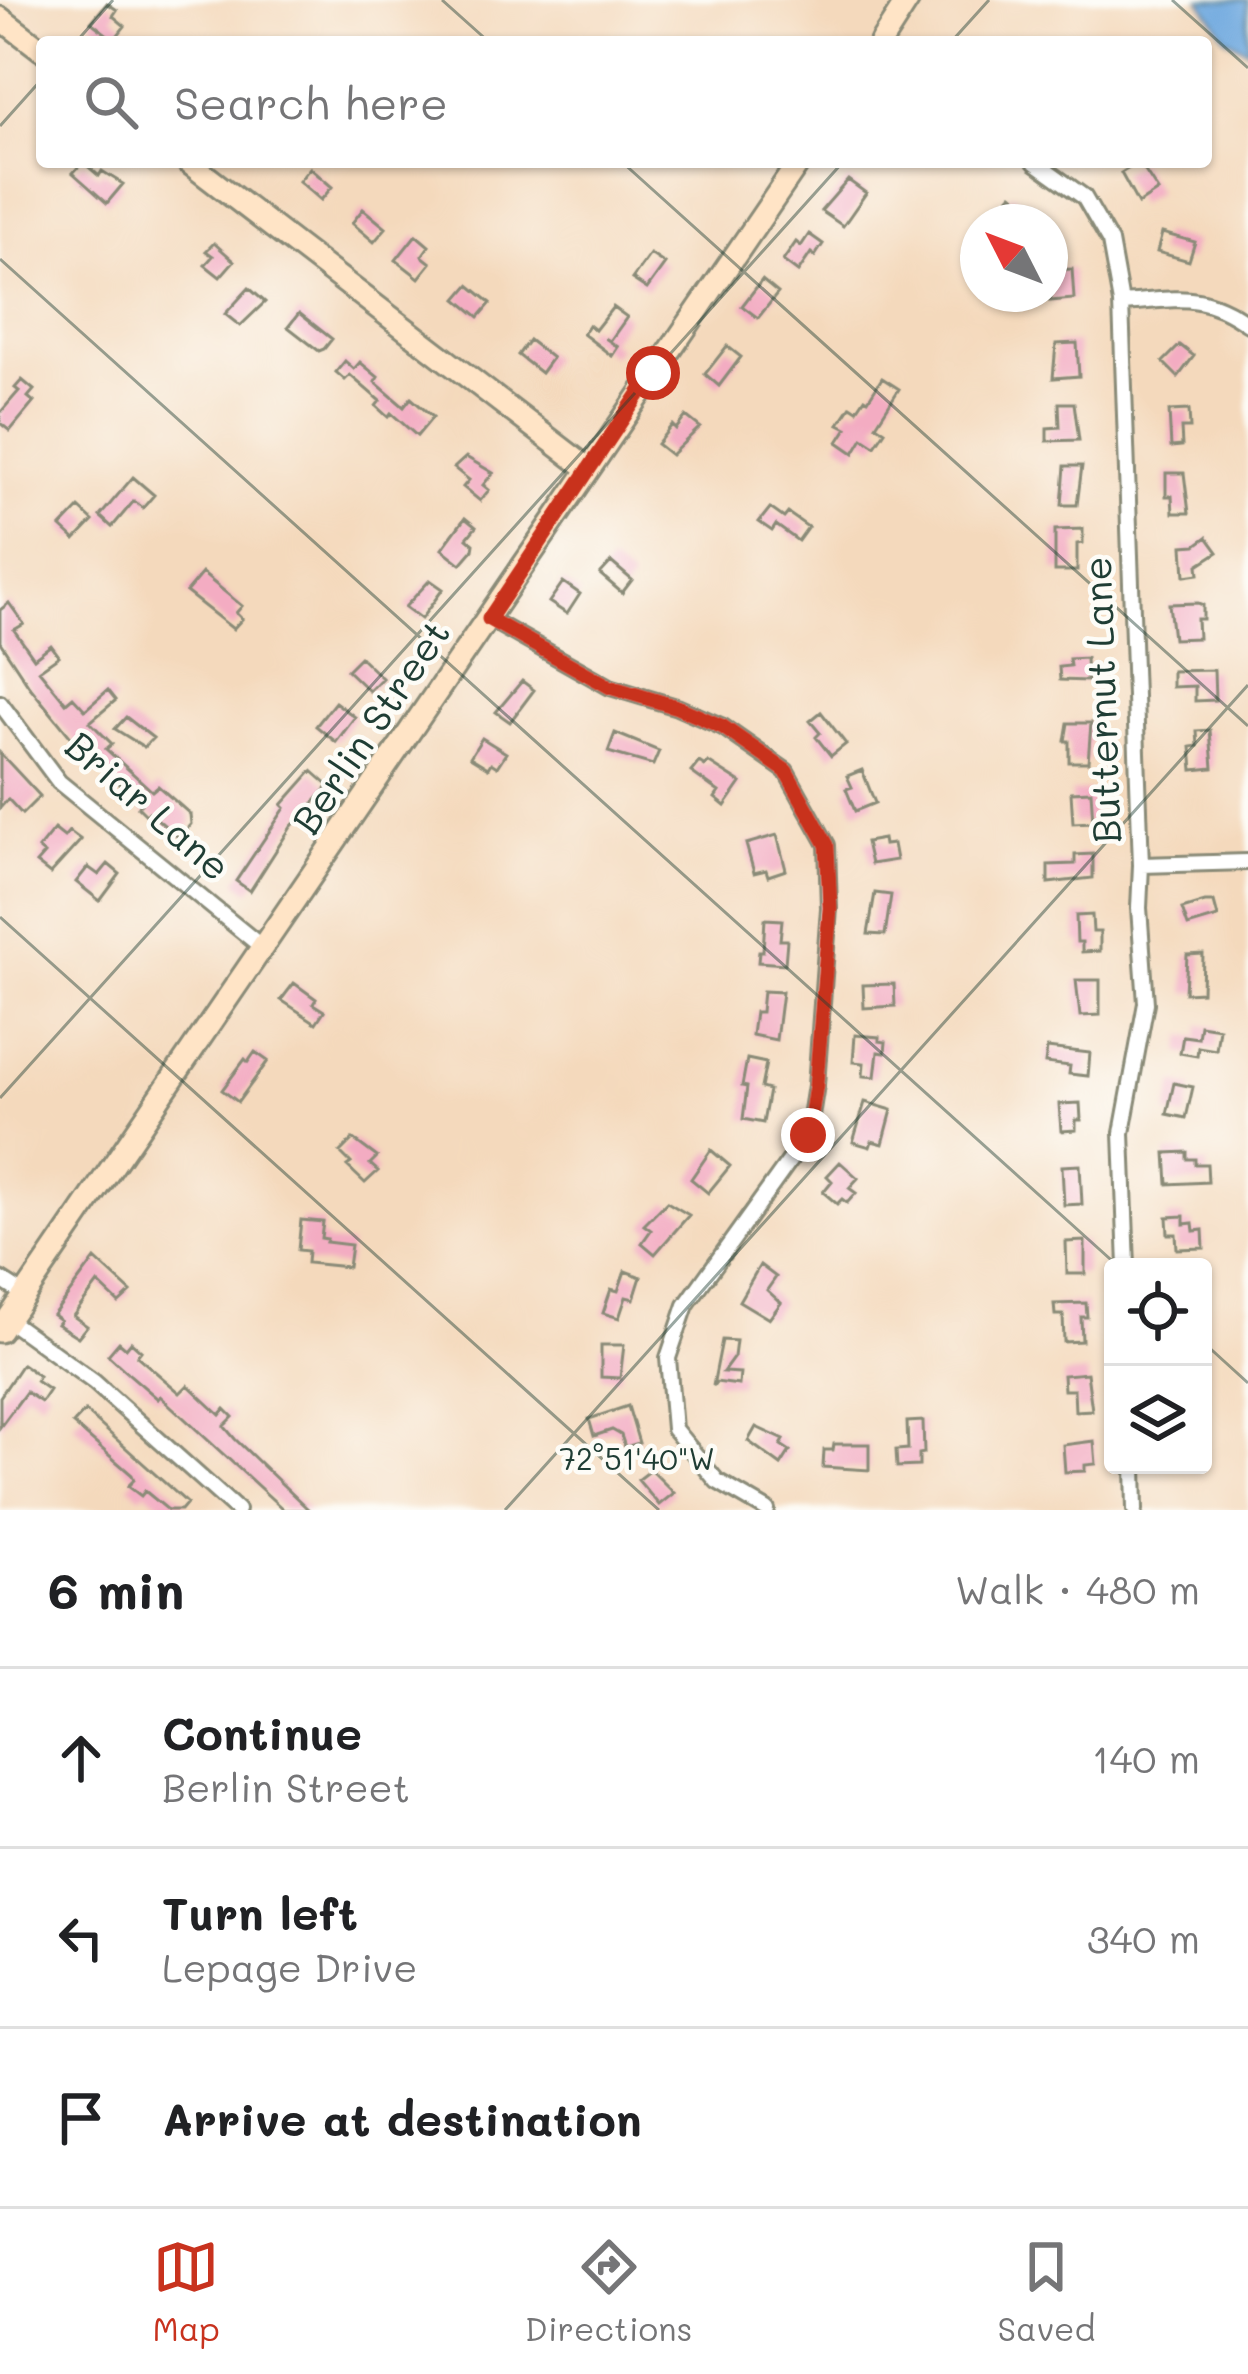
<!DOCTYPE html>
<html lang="en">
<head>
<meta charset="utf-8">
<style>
  body { margin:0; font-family:Mali,sans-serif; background:#f6f6f6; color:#202124 }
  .controls { position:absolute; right:36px; bottom:36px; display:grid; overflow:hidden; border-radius:12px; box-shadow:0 3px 9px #0004 }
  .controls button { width:108px; height:108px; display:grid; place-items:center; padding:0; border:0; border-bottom:3px solid #e0e0e0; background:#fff; color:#202124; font:60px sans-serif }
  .compass { position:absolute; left:960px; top:204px; width:108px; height:108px; border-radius:50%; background:#fff; box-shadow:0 3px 9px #0004; rotate:312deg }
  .stop { position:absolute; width:36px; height:36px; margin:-27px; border:9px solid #c8321e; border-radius:50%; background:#fff }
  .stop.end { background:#c8321e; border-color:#fff; box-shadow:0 3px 12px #0008 }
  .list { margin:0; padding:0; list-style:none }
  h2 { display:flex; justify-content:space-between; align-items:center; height:156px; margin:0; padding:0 48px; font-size:51px }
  h2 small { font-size:39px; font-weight:400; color:#757577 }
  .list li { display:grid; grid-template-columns:78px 1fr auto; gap:36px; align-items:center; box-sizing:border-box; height:180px; padding:0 48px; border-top:3px solid #e0e0e0 }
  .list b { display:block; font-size:45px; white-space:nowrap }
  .list p { margin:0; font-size:39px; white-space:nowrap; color:#757577 }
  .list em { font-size:39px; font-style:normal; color:#757577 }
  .icon { flex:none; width:66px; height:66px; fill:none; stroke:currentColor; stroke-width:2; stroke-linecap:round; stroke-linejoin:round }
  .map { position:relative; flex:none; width:1248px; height:1510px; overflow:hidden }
  .search { position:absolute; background:#fff; box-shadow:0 3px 9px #0004; left:36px; right:36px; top:36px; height:132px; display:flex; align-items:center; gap:30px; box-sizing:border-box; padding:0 42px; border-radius:12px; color:#757577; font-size:45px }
  .sheet { height:696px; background:#fff }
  nav { display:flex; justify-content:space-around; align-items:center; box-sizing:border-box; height:168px; border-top:3px solid #e0e0e0; background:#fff; font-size:33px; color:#757577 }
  nav a { display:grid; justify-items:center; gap:6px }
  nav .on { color:#c8321e }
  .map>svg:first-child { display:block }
  .water { fill:#6fa9df; stroke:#47738a; stroke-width:3 }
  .building { fill:#f3acc2 }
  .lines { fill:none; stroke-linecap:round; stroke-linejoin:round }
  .street-casing { stroke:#8a8b78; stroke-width:20 }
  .secondary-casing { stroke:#8a8b78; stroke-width:27 }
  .street { stroke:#fff; stroke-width:14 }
  .secondary { stroke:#ffe4c6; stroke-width:21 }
  .route { stroke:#c8321e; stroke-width:15 }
  .ticks { fill:none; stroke:#1f3d34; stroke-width:3; stroke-opacity:0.45 }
  .labels { text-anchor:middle; stroke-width:9; stroke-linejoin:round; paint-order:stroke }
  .street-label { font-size:39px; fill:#1f3d34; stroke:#fdfcf7 }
  .ticks-label { font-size:30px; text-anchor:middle; fill:#1f3d34; stroke:#fdfcf7; stroke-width:9; stroke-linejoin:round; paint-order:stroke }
</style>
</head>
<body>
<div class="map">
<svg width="1248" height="1510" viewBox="0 0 1248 1510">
  <rect width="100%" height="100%" fill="#fdfcf7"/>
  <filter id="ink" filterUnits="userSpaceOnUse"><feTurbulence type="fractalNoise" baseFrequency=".00833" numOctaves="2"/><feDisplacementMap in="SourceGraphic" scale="24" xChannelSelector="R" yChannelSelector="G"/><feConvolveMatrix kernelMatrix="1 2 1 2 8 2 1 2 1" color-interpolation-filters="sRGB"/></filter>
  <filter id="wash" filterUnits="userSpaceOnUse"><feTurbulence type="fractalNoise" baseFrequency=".004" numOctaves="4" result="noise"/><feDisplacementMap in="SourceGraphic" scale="48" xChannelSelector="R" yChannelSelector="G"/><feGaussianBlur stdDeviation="2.7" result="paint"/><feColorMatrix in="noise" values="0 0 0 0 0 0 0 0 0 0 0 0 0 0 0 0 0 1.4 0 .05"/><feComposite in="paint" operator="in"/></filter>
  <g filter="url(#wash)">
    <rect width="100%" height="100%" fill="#f4d9bc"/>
    <path class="water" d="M1200,0H1248V50L1226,37Z"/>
    <g id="blocks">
      <path class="building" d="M107,3L117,10L113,16L125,26L114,40L91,22Z
        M83,162L99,176L102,171L123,184L107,203L73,173Z
        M1139,162L1158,191L1138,204L1121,173Z
        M310,168L332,187L321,200L299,181Z
        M848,180L866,193L843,226L821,211Z
        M1012,194L1032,211L1049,222H1008L1014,215L1002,205Z
        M363,209L386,228L374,242L352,223Z
        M1162,233L1195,242L1189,261L1157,252Z
        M809,234L823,244L815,256L811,253L798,272L783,261L796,242L801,246Z
        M416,235L429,246L422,256L431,263L419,278L396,260Z
        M214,243L234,261L220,277L205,265L213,256L206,251Z
        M650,254L665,264L647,289L632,279Z
        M1072,269L1074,299L1050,301L1056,270Z
        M762,280L778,293L758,318L742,306Z
        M469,285L491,303L479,317L457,299Z
        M249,288L265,302L240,326L225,314Z
        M613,307L627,317L610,341L605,338L618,347L612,356L583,334L589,325L595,330Z
        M299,313L332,339L324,349L319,351L288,327Z
        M529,340L552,358L541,373L518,355Z
        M1077,343L1079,376L1053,378L1056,344Z
        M1180,345L1194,356L1178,377L1163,362Z
        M727,346L741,357L719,386L705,374Z
        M345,361L354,369L360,362L378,377L375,382L404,407L411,398L433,417L417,436L391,413L388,417L376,406L380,401L350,375L345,380L336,372Z
        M882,378L899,389L876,425L885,431L875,446L863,438L854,453L838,442L847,428L839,424L851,406L857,410L865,398L868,400Z
        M22,380L34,390L28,397L34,402L10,431L0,423V413L19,391L15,388Z
        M1059,403H1074L1079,440L1047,441V428L1060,427Z
        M1189,410L1190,428H1181L1182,446L1171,447L1169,411Z
        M686,416L700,427L671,455L657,444L672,425L676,429Z
        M466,457L493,473L483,485L489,490L480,501L463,487L469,480L454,468Z
        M1065,466H1082L1077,505H1062Z
        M1166,473H1184L1189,513H1173L1172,496H1166Z
        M133,477L154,495L143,508L134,501L112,527L100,516Z
        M79,508L93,521L75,540L61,527Z
        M770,508L784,518L788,513L808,527L798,541L776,525L772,531L759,522Z
        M465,518L476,527L467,538L474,544L473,550L461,564L442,549Z
        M1083,529V543L1077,544V571H1055V530Z
        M1207,537L1218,552L1198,565L1199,574L1185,576L1183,546L1196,545Z
        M611,562L632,580L622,593L600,574Z
        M202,573L242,606L236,613L242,619L233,629L186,592Z
        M430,580L443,589L421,619L405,607Z
        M563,582L580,594L567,614L549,602Z
        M9,603L24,624L14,630L34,658L51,645L59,656L39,670L66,703L73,697L85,710L108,690L116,700L90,722L112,744L106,749L152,791L158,786L190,814L191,824L179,838L149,812L146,815L138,807L141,804L78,746L29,686L0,642V610Z
        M1198,603L1203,605V619H1197L1198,638L1173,639L1169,604Z
        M360,657L382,678L369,691L347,670Z
        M1086,658L1087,681L1060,680L1059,667L1070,666L1069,659Z
        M1214,670L1215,700L1195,701V686L1172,687V671Z
        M522,681L534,690L510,722L496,712Z
        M335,702L355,717L336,742L316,726Z
        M821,712L846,744L831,756L816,737L820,733L810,721Z
        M126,717L153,738L144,747L115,729Z
        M1068,723H1091L1088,762H1069V741H1065Z
        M1210,730L1213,768L1193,770L1191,747L1198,746L1197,731Z
        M615,733L659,751L653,765L608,752Z
        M482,738L506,753L497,767L491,763L488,768L470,757Z
        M0,753L40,796L22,814L8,799L0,808Z
        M699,762L705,766L708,762L741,783L725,806L715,798L719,792L691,772Z
        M862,770L875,803L855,811L846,789L852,787L847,776Z
        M312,771L329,786L291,827L250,891L236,881L285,808L282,805Z
        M1091,791L1093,822L1073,823L1071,792Z
        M54,829L64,837L69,831L81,840L50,874L36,863L44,854L38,849Z
        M777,835L786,870L768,876L766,870L754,873L746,844Z
        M883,839L884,845L893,844L896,860L871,864L866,842Z
        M1093,854V878L1048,883V865L1075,864V855Z
        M108,864L120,874L100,901L76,882L88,867L99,875Z
        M875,893L891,895L885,935L868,934Z
        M1205,902H1214L1218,917L1188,926L1182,909Z
        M1092,915L1093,932H1100V951L1082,952V942H1077L1076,916Z
        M765,919L782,920L780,940H787L785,964L758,962L759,951H763Z
        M1203,954L1202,992L1185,993L1187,955Z
        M1076,980H1100V1015L1080,1016Z
        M294,983L316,999L313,1004L324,1011L316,1023L281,1000Z
        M894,984L895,1006L864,1008L863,985Z
        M763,991L782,992L776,1040L752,1035L755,1012H761Z
        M1200,1025L1219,1028L1216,1050L1198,1047L1197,1056L1180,1053L1183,1036L1198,1038Z
        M855,1035L879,1037V1041L886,1042L885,1053L878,1052L875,1077L863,1076L864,1063L853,1062Z
        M1047,1048L1090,1053L1088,1076L1069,1074L1070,1066L1045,1063Z
        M255,1052L268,1061L238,1102L222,1090L245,1059L248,1062Z
        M747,1059L766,1063L761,1088L769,1090L763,1123L743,1119L747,1087L742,1086Z
        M1174,1083L1193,1087L1186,1118L1167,1114Z
        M865,1102L892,1110L883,1144L872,1141L870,1147L853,1142Z
        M1080,1103L1081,1120H1076V1130L1061,1131L1059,1104Z
        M353,1139L377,1157L370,1164L378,1171L365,1183L347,1166L351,1163L340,1152Z
        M711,1150L730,1166L708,1193L691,1179Z
        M1187,1152V1159H1195V1164H1207L1208,1182L1168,1184L1166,1153Z
        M840,1162L858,1178L849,1188L856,1193L847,1203L842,1199L837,1204L823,1192L832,1181L827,1176Z
        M1080,1165L1082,1204L1064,1205L1062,1166Z
        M667,1202L689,1215L655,1254L642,1243L651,1230L644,1225Z
        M1184,1216V1224L1193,1223L1194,1231L1203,1230L1204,1248L1177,1249L1176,1234H1168L1167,1217Z
        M301,1220L323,1222L321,1238L327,1239L326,1242L351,1245L348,1267L307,1263L308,1251L298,1250Z
        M1085,1241V1274H1067L1066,1242Z
        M95,1259L131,1292L119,1303L98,1283L73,1316L87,1326L78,1337L57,1324L60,1320L53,1315Z
        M760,1265L776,1277L767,1290L781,1303L769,1319L739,1301Z
        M625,1271L641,1277L634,1299L626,1297L619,1318L603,1313L611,1289L618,1291Z
        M1086,1303L1087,1317H1081L1082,1341L1064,1342L1063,1315H1055L1054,1304Z
        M722,1340L736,1341L734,1357L723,1372L740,1373L739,1385L716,1382L713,1386Z
        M119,1342L126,1348L131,1342L141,1351L137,1356L180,1393L188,1385L220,1415L225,1409L233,1417L224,1426L235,1439L309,1510H284L160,1396L158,1399L130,1375L108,1355Z
        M601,1345H624L620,1378L601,1377Z
        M22,1364L39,1376L36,1381L49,1390L41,1402L26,1392L0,1427V1397Z
        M1087,1373L1092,1410L1075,1411L1074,1390H1064L1063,1375Z
        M628,1406L639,1443L625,1447L621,1435L612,1430L594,1436L589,1419Z
        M85,1411L187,1503L181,1510H168L145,1491L141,1496L128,1486L134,1480L132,1475L73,1424Z
        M923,1421L924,1453L919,1454V1466L897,1467L896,1450L908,1449L907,1422Z
        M756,1427L784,1440L781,1445L790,1451L781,1465L748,1441Z
        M1094,1441L1096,1464L1085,1465V1471L1065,1472L1063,1445Z
        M834,1444H869V1470L823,1467L824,1450H833Z
        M651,1470L674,1493L659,1505L638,1480Z"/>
    </g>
  </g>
  <g filter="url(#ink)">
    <use href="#blocks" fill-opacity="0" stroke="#8a8b78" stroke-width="3"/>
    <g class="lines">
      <g class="street-casing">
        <path id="street" d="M1035,162L1084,197L1110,242L1121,303L1141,865L1139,908L1146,1003L1122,1133L1127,1267
          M1121,303C1177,300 1201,290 1248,324
          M489,619L610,687L677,707L723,727L786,771L827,845L829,908L816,1085L808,1135L686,1305L668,1358L674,1429L717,1481L767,1510
          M0,703L59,782L263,948
          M1141,865L1248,862
          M0,1279L25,1295
          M8,1320L94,1382L237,1510
          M1134,1465L1135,1510"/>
      </g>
      <g class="secondary-casing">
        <path id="secondary" d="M0,18L42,50
          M881,42L908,0
          M188,162L587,468
          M0,1331L799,162"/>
      </g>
      <use href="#street" class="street"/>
      <use href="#secondary" class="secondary"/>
    </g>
  </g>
  <g class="lines" filter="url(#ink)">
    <path class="route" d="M653,373L489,619L610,687L677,707L723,727L786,771L827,845L830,908L816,1085L808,1135"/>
  </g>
  <path class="ticks" d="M442,0L489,42M1172,0L1248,68M76,42L113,0M951,42L989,0M0,126L42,79M622,162L1248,726M0,259L1119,1267M0,917L659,1510M0,1098L843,162M1203,1342L1248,1383M505,1510L1248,685"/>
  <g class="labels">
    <g class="street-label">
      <text transform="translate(1102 700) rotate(-92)" y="14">Butternut Lane</text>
      <text transform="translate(371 727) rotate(-56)" y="14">Berlin Street</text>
      <text transform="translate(148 806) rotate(41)" y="14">Briar Lane</text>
    </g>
  </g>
  <g class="ticks-label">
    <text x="637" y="1470">72°51'40"W</text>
  </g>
</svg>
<div class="controls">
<button><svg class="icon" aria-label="locate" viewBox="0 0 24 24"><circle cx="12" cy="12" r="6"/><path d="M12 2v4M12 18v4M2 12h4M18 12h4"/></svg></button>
<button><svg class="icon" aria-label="layers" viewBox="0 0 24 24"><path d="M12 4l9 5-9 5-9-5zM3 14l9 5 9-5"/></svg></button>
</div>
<svg class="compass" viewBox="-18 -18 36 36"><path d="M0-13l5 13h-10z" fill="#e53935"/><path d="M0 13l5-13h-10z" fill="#757577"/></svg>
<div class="stop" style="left:653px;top:373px"></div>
<div class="stop end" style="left:808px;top:1135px"></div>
<div class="search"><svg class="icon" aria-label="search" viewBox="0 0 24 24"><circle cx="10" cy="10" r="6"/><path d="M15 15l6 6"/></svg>Search here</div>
</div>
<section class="sheet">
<h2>6 min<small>Walk · 480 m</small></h2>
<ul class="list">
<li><svg class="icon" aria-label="ahead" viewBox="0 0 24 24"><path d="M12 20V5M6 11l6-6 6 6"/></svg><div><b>Continue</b><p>Berlin Street</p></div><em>140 m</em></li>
<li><svg class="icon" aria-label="left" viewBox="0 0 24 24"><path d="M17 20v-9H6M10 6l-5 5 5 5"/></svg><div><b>Turn left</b><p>Lepage Drive</p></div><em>340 m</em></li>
<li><svg class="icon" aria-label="arrive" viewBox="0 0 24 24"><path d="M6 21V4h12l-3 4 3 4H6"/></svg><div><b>Arrive at destination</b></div></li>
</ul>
</section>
<nav>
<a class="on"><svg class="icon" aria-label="map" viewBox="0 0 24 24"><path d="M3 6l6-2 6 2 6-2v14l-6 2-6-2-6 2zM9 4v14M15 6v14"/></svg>Map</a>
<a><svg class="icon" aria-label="directions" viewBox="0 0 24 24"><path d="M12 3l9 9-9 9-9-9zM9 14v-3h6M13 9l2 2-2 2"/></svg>Directions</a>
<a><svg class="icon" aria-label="saved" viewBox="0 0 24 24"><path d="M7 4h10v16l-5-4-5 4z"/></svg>Saved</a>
</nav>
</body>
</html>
